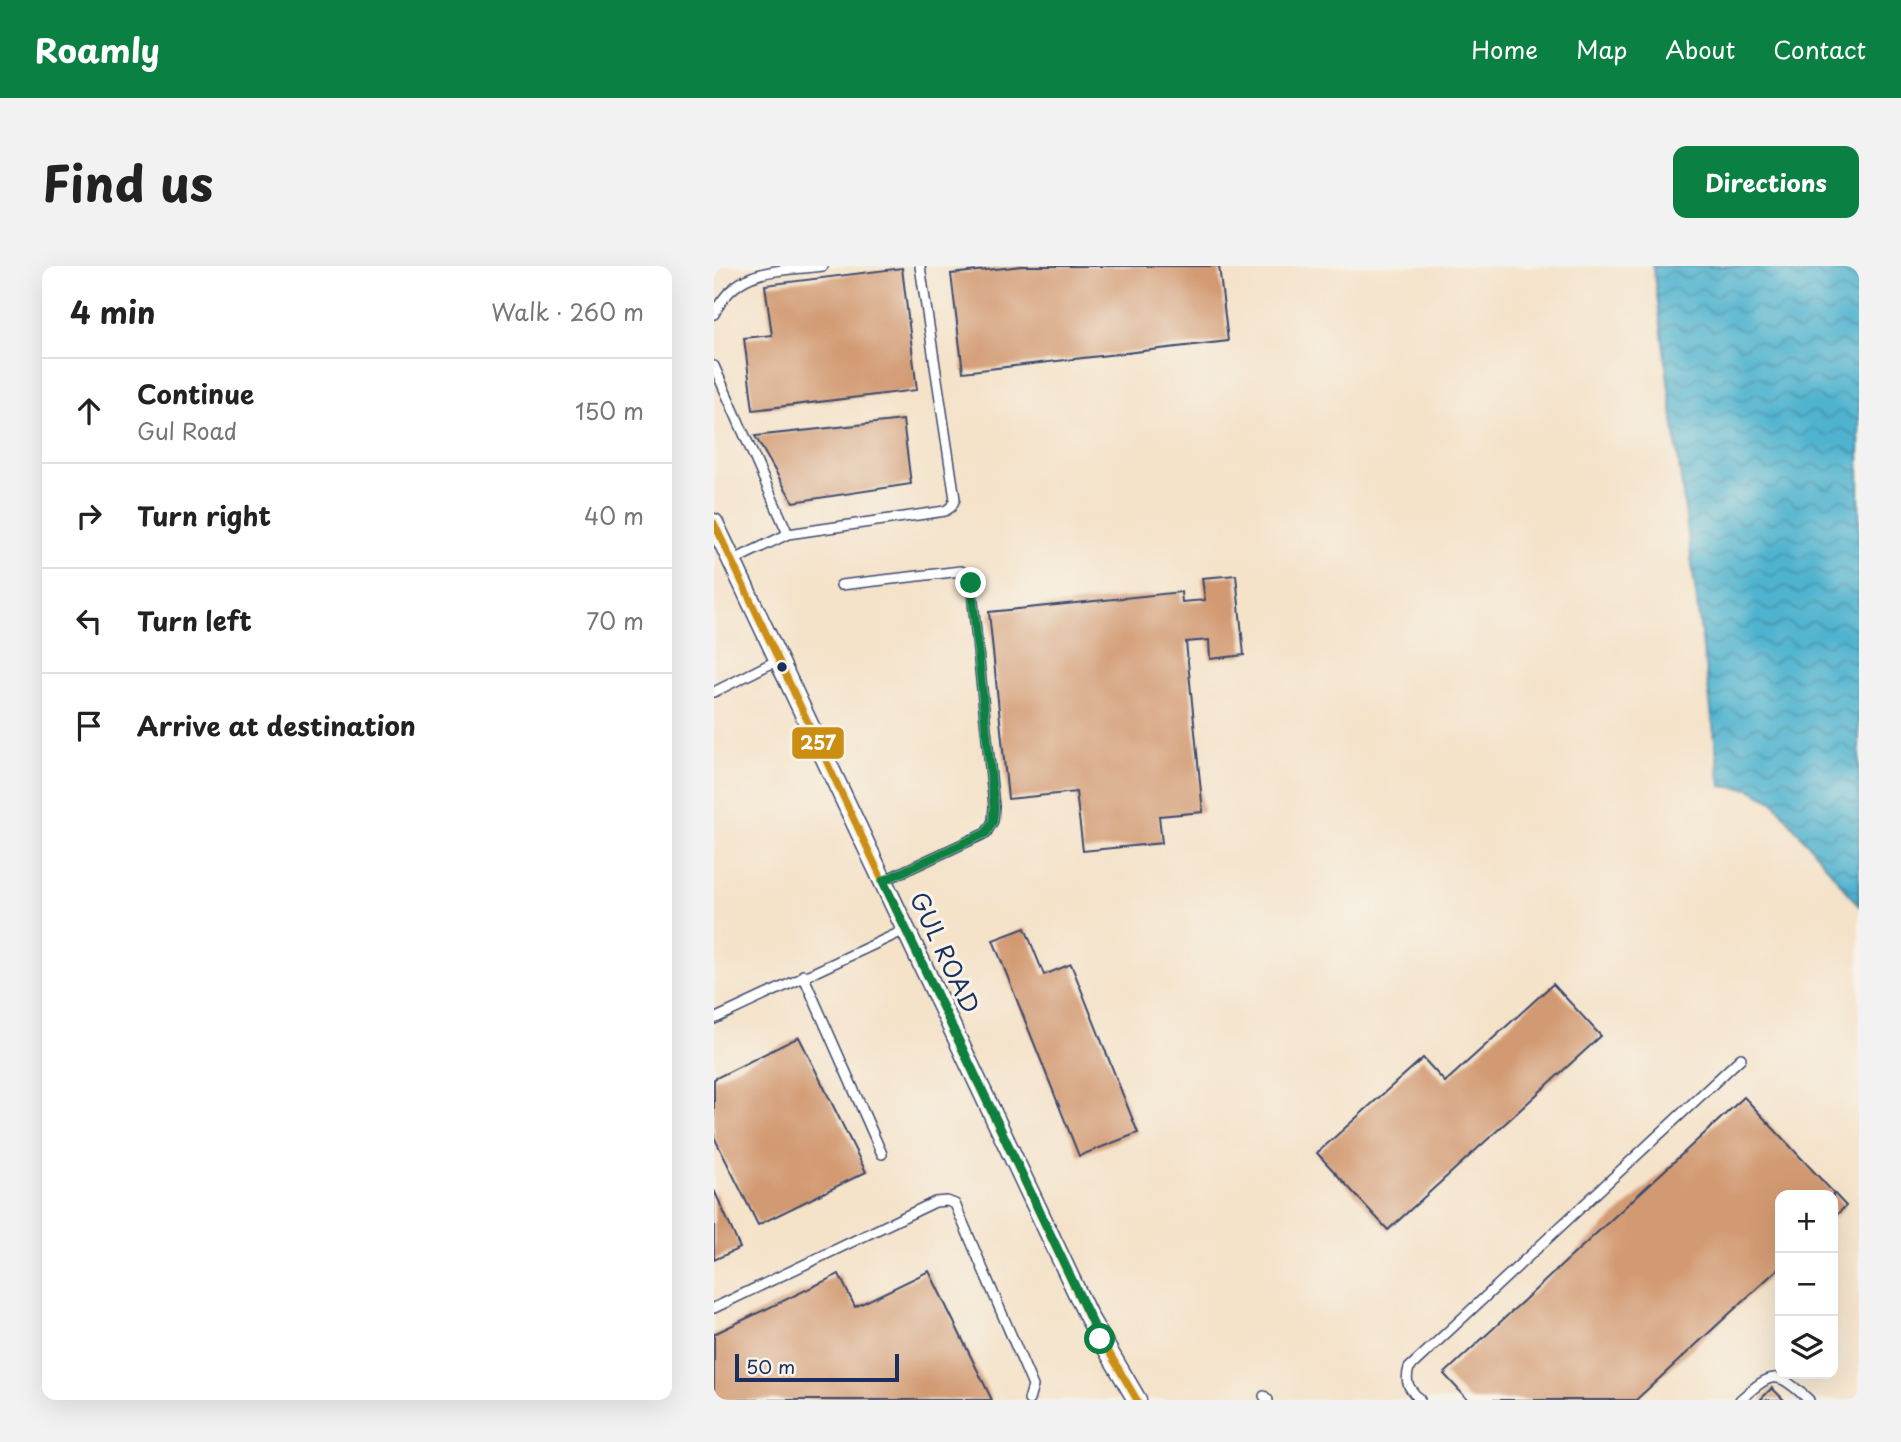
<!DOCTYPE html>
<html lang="en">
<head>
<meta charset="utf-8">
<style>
  body { margin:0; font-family:"Playpen Sans",sans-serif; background:#f2f2f2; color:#222 }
  .controls { position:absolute; right:21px; bottom:21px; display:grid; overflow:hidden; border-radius:14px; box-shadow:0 7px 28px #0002 }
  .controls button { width:63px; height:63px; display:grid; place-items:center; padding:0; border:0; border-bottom:2px solid #e0e0e0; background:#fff; color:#222; font:35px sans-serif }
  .scale { position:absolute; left:21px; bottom:18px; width:164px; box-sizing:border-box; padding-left:7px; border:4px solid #1b2f5e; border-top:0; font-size:19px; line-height:24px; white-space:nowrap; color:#1b2f5e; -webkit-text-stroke:5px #f7f3e8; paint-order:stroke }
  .stop { position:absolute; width:21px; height:21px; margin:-16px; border:5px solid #0b8043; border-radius:50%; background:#fff }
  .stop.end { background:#0b8043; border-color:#fff; box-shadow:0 2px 7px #0008 }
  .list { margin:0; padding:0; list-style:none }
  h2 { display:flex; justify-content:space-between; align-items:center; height:91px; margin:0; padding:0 28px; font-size:30px }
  h2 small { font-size:23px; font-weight:400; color:#767676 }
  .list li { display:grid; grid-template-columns:46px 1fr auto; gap:21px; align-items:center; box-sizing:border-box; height:105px; padding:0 28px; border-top:2px solid #e0e0e0 }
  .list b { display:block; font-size:26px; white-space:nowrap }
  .list p { margin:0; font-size:23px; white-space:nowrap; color:#767676 }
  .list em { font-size:23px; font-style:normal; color:#767676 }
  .icon { flex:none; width:38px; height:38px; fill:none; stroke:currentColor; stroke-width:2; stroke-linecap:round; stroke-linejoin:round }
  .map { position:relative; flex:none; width:1145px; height:1134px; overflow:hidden; border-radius:14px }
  header { display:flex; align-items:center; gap:42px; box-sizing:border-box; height:98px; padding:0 35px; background:#0b8043; color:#fff }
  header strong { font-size:33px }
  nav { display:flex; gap:38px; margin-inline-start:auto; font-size:24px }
  .intro { display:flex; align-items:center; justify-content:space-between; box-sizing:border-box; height:168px; padding:0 42px }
  h1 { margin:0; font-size:49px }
  .button { padding:18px 32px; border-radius:14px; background:#0b8043; color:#fff; font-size:24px; font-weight:700 }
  main { display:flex; gap:42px; padding:0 42px }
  aside { flex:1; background:#fff; border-radius:14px; box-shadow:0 7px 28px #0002 }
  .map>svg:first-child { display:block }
  .water { fill:url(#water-waves); stroke:#367196; stroke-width:2 }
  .building { fill:#d29a72 }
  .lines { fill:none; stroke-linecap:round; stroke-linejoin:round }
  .service-casing { stroke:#3c4a6e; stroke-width:12 }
  .minor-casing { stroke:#3c4a6e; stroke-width:21 }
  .service { stroke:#fff; stroke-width:9 }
  .minor { stroke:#fff; stroke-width:18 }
  .bus-1-casing { stroke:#f7f3e8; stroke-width:12 }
  .bus-1 { stroke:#cb8e13; stroke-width:7 }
  .route { stroke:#0b8043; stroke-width:9 }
  .bus-dot { fill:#1b2f5e; stroke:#f7f3e8; stroke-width:2.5 }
  .labels { text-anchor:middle; stroke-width:6; stroke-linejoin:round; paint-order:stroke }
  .street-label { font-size:24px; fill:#1b2f5e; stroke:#f7f3e8 }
  .line-badge { stroke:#f7f3e8; stroke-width:2.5 }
  .badge-label { font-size:19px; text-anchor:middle; font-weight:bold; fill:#fff }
</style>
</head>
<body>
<header>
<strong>Roamly</strong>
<nav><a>Home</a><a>Map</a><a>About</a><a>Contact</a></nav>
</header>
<div class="intro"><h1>Find us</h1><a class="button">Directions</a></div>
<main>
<aside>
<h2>4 min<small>Walk · 260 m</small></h2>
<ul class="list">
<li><svg class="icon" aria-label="ahead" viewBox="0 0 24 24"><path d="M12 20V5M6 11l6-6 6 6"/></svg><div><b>Continue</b><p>Gul Road</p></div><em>150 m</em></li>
<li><svg class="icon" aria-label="right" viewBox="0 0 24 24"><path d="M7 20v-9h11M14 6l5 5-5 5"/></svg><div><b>Turn right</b></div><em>40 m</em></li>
<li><svg class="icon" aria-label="left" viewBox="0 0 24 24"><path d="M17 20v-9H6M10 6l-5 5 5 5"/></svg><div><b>Turn left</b></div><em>70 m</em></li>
<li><svg class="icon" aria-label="arrive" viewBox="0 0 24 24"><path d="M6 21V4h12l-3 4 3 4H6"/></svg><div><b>Arrive at destination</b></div></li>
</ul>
</aside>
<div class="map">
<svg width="1145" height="1134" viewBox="0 0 1145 1134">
  <defs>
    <pattern id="water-waves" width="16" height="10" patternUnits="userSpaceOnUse" patternTransform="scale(1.75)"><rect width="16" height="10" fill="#50b3cf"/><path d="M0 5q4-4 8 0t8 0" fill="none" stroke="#4292ab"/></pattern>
  </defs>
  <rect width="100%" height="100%" fill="#f7f3e8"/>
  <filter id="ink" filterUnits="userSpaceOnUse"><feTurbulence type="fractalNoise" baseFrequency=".0143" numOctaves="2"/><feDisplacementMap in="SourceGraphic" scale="14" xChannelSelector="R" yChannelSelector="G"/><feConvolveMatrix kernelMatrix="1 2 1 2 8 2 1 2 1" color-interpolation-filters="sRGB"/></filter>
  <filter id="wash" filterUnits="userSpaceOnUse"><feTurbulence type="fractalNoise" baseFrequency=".00686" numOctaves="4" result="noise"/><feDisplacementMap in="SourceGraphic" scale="28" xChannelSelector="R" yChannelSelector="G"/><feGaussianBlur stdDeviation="1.57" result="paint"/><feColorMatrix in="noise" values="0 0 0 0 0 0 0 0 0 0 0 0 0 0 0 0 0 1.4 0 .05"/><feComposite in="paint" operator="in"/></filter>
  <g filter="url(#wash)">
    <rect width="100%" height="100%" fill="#f4e2c9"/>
    <path class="water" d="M939,0H1145V640L1059,535L1036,523L1007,520Z"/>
    <g id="blocks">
      <path class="building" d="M308,0H505L514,75L249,106L237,8Z
        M188,2L203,124L39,144L30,72L58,69L51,19Z
        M189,154L197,218L79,236L41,170Z
        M522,309L530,389L496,393L495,374L472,376L489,546L445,550L448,577L369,585L362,526L294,533L275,346L467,326L468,336L491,334L488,312Z
        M311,662L330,709L357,698L424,867L365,890L279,674Z
        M839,718L887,770L674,964L603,887L709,792L731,816Z
        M85,771L152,906L44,959L0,871V813Z
        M1030,831L1132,940L1119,952V929H1066V1001L922,1134H754L730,1108Z
        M0,924L26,982L0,994Z
        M215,1005L278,1134H0V1068L125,1008L141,1041Z
        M1058,1122L1070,1134H1046Z"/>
    </g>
  </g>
  <g filter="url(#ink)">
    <use href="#blocks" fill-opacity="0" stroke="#3c4a6e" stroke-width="2"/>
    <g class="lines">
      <g class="service-casing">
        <path id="service" d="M0,48C24,0 62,6 109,0
          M0,100L74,268
          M18,295L74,268L231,245L237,241L241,233L206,0
          M127,319L247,305L253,309L257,317L280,540L279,555L272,567L169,615
          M0,426L64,394
          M89,709L168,888
          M0,753L191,664
          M0,1042L221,936L233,935L241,938L319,1120L315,1134
          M550,1130L554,1134
          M706,1134C696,1123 690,1118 695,1102L1027,792
          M1026,1134C1059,1105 1062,1104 1095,1134"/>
      </g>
      <g class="minor-casing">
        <path id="minor" d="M0,257L375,1052L423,1134"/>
      </g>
      <use href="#service" class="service"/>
      <use href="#minor" class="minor"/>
      <g class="bus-1-casing">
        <path id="bus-1" d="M0,257L375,1052L423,1134"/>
      </g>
      <use href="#bus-1" class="bus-1"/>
    </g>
  </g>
  <g class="lines" filter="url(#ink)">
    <path class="route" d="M257,317L280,540L279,555L272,567L169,615L386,1073"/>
  </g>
  <circle class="bus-dot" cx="68" cy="401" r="6"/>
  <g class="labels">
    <g class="street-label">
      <text transform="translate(230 687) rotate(65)" y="8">GUL ROAD</text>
    </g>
  </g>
  <rect class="line-badge" x="77" y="460" width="54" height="34" rx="7" fill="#cb8e13"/>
  <g class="badge-label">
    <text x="104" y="484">257</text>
  </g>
</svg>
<div class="controls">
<button>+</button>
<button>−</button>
<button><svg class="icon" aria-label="layers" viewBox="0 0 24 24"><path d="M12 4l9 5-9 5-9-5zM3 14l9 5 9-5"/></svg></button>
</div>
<div class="scale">50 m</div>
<div class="stop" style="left:386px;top:1073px"></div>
<div class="stop end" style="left:257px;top:317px"></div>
</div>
</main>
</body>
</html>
